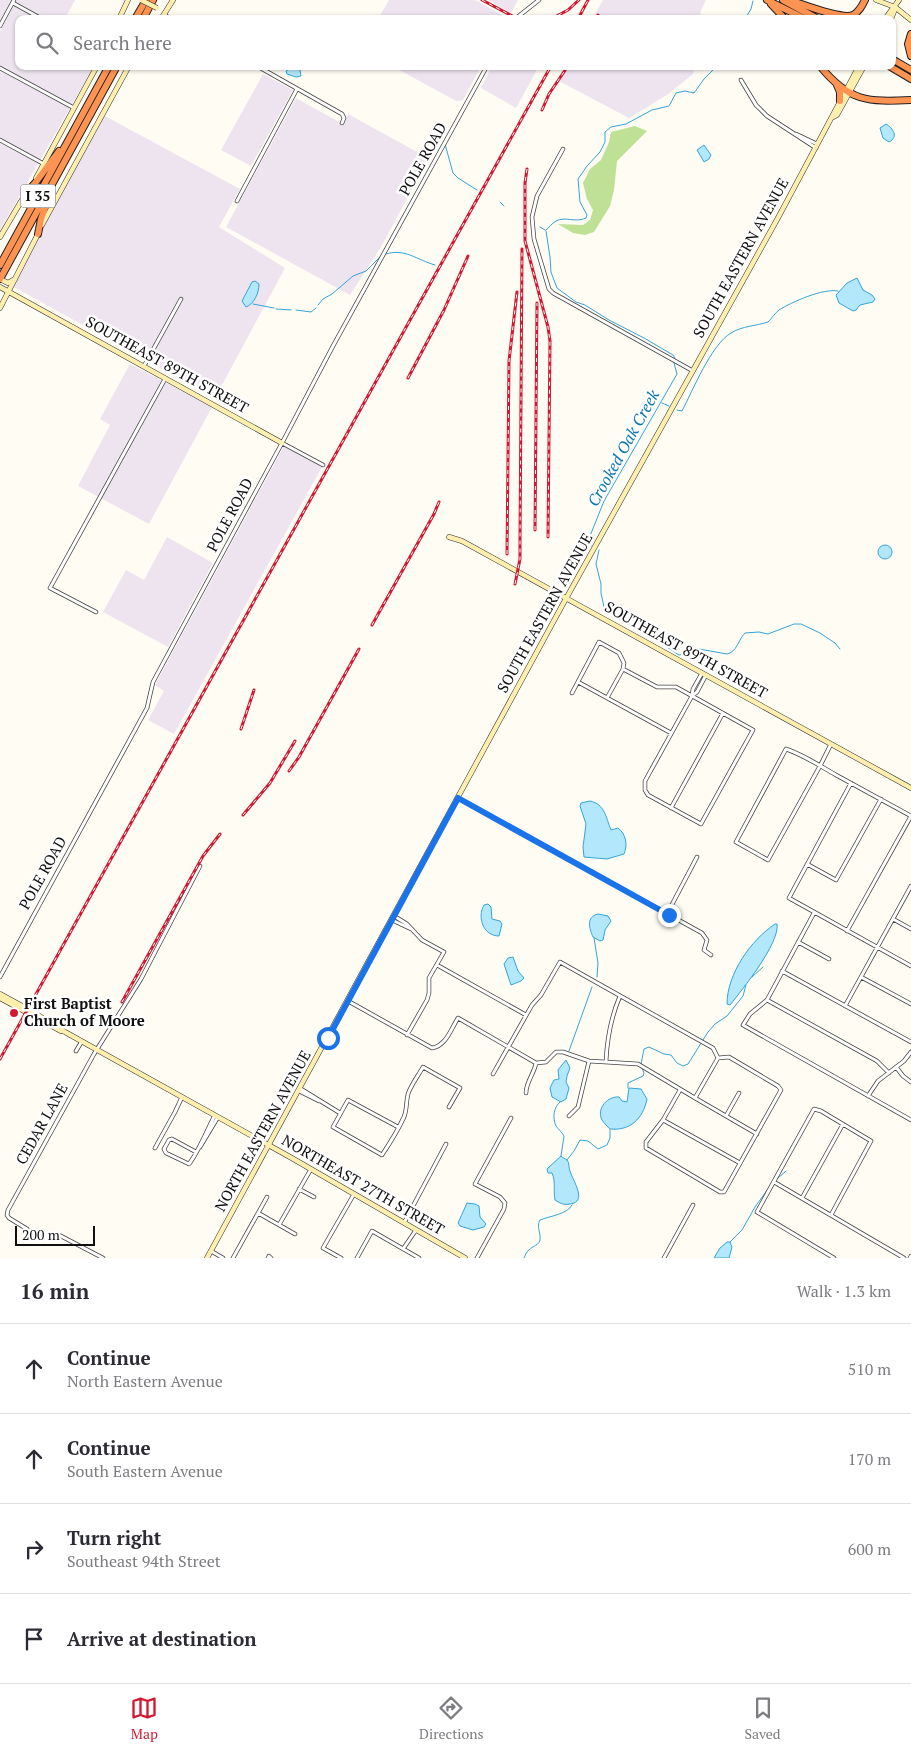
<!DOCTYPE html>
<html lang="en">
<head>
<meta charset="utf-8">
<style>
  body { margin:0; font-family:"PT Serif",serif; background:#f7f7f7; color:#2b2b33 }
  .scale { position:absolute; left:15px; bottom:12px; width:80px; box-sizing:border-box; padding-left:5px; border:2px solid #101010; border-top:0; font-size:14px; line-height:18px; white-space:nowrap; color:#101010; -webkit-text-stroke:4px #fff; paint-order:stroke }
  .stop { position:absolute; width:15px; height:15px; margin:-11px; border:4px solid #1a73e8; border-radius:50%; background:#fff }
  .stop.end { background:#1a73e8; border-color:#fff; box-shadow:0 1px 5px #0008 }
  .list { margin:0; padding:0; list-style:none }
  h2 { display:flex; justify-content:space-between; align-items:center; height:65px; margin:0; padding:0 20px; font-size:21px }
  h2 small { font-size:16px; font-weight:400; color:#7c7c81 }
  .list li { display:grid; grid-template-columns:32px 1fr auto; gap:15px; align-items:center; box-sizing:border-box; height:90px; padding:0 20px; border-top:1px solid #e1e1e2 }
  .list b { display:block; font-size:19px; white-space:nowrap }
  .list p { margin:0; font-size:16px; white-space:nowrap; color:#7c7c81 }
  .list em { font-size:16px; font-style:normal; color:#7c7c81 }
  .icon { flex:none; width:28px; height:28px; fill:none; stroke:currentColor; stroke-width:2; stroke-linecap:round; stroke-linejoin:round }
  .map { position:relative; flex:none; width:911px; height:1258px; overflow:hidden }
  .search { position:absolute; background:#fff; box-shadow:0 1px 4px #0004; left:15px; right:15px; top:15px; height:55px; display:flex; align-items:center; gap:12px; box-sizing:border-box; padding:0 18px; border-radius:10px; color:#7c7c81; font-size:19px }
  .sheet { height:425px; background:#fff }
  nav { display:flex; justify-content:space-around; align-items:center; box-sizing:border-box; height:70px; border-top:1px solid #e1e1e2; background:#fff; font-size:14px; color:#7c7c81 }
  nav a { display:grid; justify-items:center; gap:2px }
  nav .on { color:#d01931 }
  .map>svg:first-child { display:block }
  .industrial { fill:#ede4ef }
  .forest { fill:#bee196 }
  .water { fill:#b3e7fc; stroke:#32a5db }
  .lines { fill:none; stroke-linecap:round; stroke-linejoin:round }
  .stream { stroke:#32a5db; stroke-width:1 }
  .street-casing { stroke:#434343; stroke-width:4.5 }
  .secondary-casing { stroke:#323232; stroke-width:5.5 }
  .highway-casing { stroke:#212121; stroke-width:8 }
  .street { stroke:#fff; stroke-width:3 }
  .secondary { stroke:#ffefaf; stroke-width:4.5 }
  .highway { stroke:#ff9352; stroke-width:6 }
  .rail-casing { stroke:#d01931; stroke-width:3 }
  .rail { stroke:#fff; stroke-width:1; stroke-dasharray:4; stroke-linecap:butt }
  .secondary-bridge-casing { stroke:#323232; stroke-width:5.5; stroke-linecap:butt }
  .secondary-bridge { stroke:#ffefaf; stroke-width:4.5 }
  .route { stroke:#1a73e8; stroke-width:6 }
  .poi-dot { fill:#d01931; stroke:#fff; stroke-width:2 }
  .labels { text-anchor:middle; stroke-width:5; stroke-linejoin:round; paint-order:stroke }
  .shield { fill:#fff; stroke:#585858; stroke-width:1 }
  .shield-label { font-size:14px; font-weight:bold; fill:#101010 }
  .street-label { font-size:15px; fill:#101010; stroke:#fff }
  .poi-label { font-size:15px; font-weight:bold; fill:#101010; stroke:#fff; text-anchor:start }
  .water-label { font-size:16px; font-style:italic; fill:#0b76b0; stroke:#fff }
</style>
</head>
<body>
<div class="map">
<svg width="911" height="1258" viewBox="0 0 911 1258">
  <rect width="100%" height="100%" fill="#fffcf4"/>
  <path class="industrial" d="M0,0H12L0,22Z
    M17,0H75L67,15L73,19H19V66H94L0,230V31Z
    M389,0H475L508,18L378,19Z
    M488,0H518L511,13Z
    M603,0H706L701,10L700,19H592Z
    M392,66H481L463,100L456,101Z
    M492,66H539L516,108L481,88Z
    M565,66H694L693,74L667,95L629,118L557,80Z
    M263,74L293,90L251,166L221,150Z
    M296,98L343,124L348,114L419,153L428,160L381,247L350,295L226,227Z
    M103,115L240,189L219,227L285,268L215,398L14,287L53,207Z
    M130,364L212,407L149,524L78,486L110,425L100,419Z
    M284,446L322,467L174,734L148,720L164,691L155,685Z
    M167,537L213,563L168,647L103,612L126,570L144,580Z"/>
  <path class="forest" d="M635,126L647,131L617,161L614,190L610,206L594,232L585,235L573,233L558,224L583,225L590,220L593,210L587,199L583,183L590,169L601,160L609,142L611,132Z"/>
  <path class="water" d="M293,67L300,70L301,76L296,77L287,74L286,71Z
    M886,124C893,128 899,137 889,142L883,138L880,128Z
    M704,145L711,155L709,159L704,162L697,150Z
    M857,278L863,290L872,295L875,299L873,302L860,305L856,310L853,311L839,303L836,295L847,283Z
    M255,281L259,284C259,293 254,304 246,307L242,301L252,282Z
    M878 552a7 7 0 1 1 14 0a7 7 0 1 1-14 0Z
    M590,801C605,804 606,818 611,830L618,828C626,834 628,845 624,854L607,859L584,857L583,847L586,824L580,806L581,803Z
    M488,904L491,907L492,919L500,921L502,924L499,936C483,936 477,917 484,905Z
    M598,914L608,916L611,921L605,930L603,940L600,941L593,937C589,928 586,917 598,914Z
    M775,924H777C780,943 742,990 730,1005L727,1004C727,974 751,940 775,924Z
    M513,957L518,971L524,978L521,981L511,985L504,964L508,958Z
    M566,1060L570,1068L567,1076L566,1082L569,1088L566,1099L561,1102L552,1097L550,1088L554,1080L559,1079L558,1070Z
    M629,1088L641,1089L647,1099C643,1119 630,1131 610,1129C608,1127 604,1123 602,1120C596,1108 608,1096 619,1097L622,1101L627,1102Z
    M561,1156C562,1158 565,1158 567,1160C570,1163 568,1167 570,1171C573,1181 588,1202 570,1204C564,1205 561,1204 555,1200C553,1191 556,1182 552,1173H548L547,1169Z
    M467,1203L475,1204L479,1206L480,1217L486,1224L484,1227L473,1230L460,1226L458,1223Z
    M727,1242H730L732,1247L729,1258H714L720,1248Z"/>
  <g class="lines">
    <path class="stream" d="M745,19L751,9L753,1
      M445,144L453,173L458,178L477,190
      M500,202L504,206
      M540,227L545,230
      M546,230C549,228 552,223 556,221C565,216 576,223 586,218L587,215L580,202L578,179L587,166L600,152L605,142V132L611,127L626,124L652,110L669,106L676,93L685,91L694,93L704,79L717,66
      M546,231L550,257L551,272L557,288L576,302L585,305L609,320L644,338L673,355L675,358
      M386,254C405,248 417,260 435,265
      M253,304L274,308
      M318,305L323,299L332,294L353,276L366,271L381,256
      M276,309L291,310
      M296,310L311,312L316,308
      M662,403L669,406
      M677,410L682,411C693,390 711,345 731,333C742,326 756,326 768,322C772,318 775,313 779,310C792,302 823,288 838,291
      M591,546L589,541L590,536L604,501L677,374L674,363
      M599,550L596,564L601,584V593L604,607L623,622L636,627L679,655L689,653L699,649L727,654C737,652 738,640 745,633L759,632L768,634L794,624H801L820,633L835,643L840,649
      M594,938L598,963L597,977
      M752,977L763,967
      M569,1051L592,987
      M641,1064L644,1049L649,1047L664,1054L671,1055L677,1063L683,1066L688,1064L708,1032L715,1024L727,1016L743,996L746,985
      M628,1088V1083L643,1076L644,1073L642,1068
      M560,1102C554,1107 552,1117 556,1126C558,1129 562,1132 564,1136L561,1156
      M567,1160L574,1151L580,1140L588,1141L598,1149L607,1145L610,1138V1130
      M777,1179L786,1171
      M730,1242L742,1230L755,1207L768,1189
      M524,1258C528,1245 539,1247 540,1240C541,1232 536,1227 540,1220C550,1216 568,1214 572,1205"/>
    <g class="street-casing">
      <path id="street" d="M13,3L42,19
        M164,14L170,19
        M515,19L539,0
        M0,26L14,0
        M257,66L342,114L344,118L342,123
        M0,68L74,108
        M741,80L756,105L767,116L816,148
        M796,134L817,144
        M0,140L44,164
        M563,149L537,196L532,217L534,239L549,289L553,293L693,371
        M237,201L297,89
        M144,366L181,299
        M282,443L323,465
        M96,612L50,588L165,379
        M623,669L657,687H676L753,730L701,824L648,795L645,790V781L692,696L697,692L706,675
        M578,682L671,733
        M572,693L599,642L619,653L624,663L623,669L607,698
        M692,695L693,689L702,673
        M831,744L820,766L768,860L736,842L786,749C804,755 820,766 836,775L911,816
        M851,783L789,898L911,966
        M458,798L702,933L707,940L704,950L711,955
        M671,808L723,713
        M807,864L836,880L881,799
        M814,913L767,1000L750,1014L743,1025L911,1120
        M667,914L697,857
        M394,916L407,924L422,940L444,952L429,978V993L427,1000L407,1035
        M893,919L911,929
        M392,920L411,929
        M847,931L911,816
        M798,942L829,959
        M437,965L526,1015
        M782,971L911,1042
        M0,977L147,708L153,682L282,443L333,346L487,66
        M861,977L911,1004
        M767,1000L877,1061L889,1073
        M348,1001L432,1048C446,1046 451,1029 458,1018L536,1063C534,1074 526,1082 526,1093
        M845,1006L911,886
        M76,1051L82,1041
        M606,1062C607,1039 611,1017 620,996
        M896,1067L903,1076L911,1082
        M493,1074L532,1005L541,995L560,962L713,1048L718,1058L695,1098L638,1064L589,1061L563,1052H556L546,1062L536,1063
        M301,1089L340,1113
        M680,1090L663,1120L646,1142V1148L720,1192H724L781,1090L778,1086L729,1057L718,1058
        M299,1091L319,1101
        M868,1096L878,1081L904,1061L911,1052
        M695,1098L757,1134
        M569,1116L578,1107L589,1061
        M726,1116L739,1093
        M663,1120L740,1163
        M398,1127L348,1100L333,1127L382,1155C390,1143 398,1130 404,1117C407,1110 406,1102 408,1094C411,1085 418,1076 423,1067L460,1088L449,1107
        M200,1147L218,1117
        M155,1148L175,1112L182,1097
        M196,1152L172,1139L169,1140L164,1149L166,1153L189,1164C199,1151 207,1130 215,1115
        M774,1182L904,1258
        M299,1189L314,1197
        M802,1198L843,1124
        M258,1213L295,1234
        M831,1215L871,1141L821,1111L814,1109L757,1212L834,1258
        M404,1223L446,1144
        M279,1225L311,1169
        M27,1229L9,1218L7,1215L8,1210L94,1054L141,979L200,866
        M59,1235L103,1258
        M403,1249L416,1230
        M211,1251L223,1258
        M233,1258L267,1197
        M268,1258L269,1256L271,1258
        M341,1258L323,1248L354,1194
        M357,1258L372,1231L419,1258
        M477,1258L504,1209L505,1203L500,1197L475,1184L511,1118
        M664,1258L693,1205
        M910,1258L911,1256"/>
    </g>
    <g class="secondary-casing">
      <path id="secondary" d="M876,0L895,7L911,20
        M119,19L128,0
        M161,19L173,0
        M885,19L899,0
        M891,19L895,9
        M833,117L837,115L864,66
        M36,178L97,66
        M42,225L129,66
        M0,237L26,193
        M0,279L8,283L15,279
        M0,287L282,443
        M0,308L39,232
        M449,537L462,541L911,788
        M0,994L33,1012L65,1032L290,1157L465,1258
        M0,998L61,1031
        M207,1258L563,604L779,216L859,66"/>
    </g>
    <g class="highway-casing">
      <path id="highway" d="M767,0L805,19
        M783,0L818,19
        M789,0C803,4 841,20 853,15C859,12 862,6 865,0
        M771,4L785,19
        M135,19L146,0
        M143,19L153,0
        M911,34L908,44L911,56
        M892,59L911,70
        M820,66C849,102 868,102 911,100
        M889,66L911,79
        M836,83L840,92V101
        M25,194L36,182L59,151
        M38,234L41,219L51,192
        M0,265L109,66
        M0,279L117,66"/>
    </g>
    <use href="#street" class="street"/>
    <use href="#secondary" class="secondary"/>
    <use href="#highway" class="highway"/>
    <g class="rail-casing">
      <path id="rail" d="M482,0L518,19
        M551,19L568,10L579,0
        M578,19L588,0
        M596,19L598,15
        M542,110L549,94L568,66
        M527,169L525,183V241L548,327L550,341L548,537
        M408,378L444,310L468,256
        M535,530L537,303
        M507,554L509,361L517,292
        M515,584L520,559V544L522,249
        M372,625L434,514L439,502
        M241,729L254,690
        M289,771L299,757L359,649
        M243,815L270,783L295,741
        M122,1002L203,856L220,834
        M0,1059L551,66"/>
    </g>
    <use href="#rail" class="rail"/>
    <g class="secondary-bridge-casing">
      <path id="secondary-bridge" d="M141,0L157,8"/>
    </g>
    <use href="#secondary-bridge" class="secondary-bridge"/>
  </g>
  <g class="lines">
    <path class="route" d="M328,1038L458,798L669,915"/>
  </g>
  <circle class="poi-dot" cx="14" cy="1013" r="5"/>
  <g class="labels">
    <rect class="shield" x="20.5" y="184.5" width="35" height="23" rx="4"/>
    <g class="shield-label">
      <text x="38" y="201">I 35</text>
    </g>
    <g class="street-label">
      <text transform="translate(423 159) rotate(-61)" y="5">POLE ROAD</text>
      <text transform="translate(741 258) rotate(-61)" y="5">SOUTH EASTERN AVENUE</text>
      <text transform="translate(167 365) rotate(29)" y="5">SOUTHEAST 89TH STREET</text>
      <text transform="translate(230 515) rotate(-62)" y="5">POLE ROAD</text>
      <text transform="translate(545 613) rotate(-61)" y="5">SOUTH EASTERN AVENUE</text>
      <text transform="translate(686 650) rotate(29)" y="5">SOUTHEAST 89TH STREET</text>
      <text transform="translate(43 873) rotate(-61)" y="5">POLE ROAD</text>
      <text transform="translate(42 1124) rotate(-61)" y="5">CEDAR LANE</text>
      <text transform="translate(263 1131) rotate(-61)" y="5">NORTH EASTERN AVENUE</text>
      <text transform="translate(363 1185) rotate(30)" y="5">NORTHEAST 27TH STREET</text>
    </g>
    <g class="poi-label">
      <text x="24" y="1009">First Baptist<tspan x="24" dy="17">Church of Moore</tspan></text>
    </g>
    <g class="water-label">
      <text transform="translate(623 448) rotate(-61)" y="6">Crooked Oak Creek</text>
    </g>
  </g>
</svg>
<div class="scale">200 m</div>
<div class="stop" style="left:328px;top:1038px"></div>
<div class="stop end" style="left:669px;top:915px"></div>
<div class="search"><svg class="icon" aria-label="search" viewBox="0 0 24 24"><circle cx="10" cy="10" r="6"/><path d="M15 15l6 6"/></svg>Search here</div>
</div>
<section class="sheet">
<h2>16 min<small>Walk · 1.3 km</small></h2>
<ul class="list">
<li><svg class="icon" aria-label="ahead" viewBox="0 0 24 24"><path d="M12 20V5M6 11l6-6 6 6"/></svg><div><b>Continue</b><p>North Eastern Avenue</p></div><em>510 m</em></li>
<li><svg class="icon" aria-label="ahead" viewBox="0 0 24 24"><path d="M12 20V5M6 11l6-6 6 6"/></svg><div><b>Continue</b><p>South Eastern Avenue</p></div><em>170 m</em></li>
<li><svg class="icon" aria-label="right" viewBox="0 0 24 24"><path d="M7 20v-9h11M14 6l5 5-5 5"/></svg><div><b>Turn right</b><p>Southeast 94th Street</p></div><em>600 m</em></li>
<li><svg class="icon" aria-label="arrive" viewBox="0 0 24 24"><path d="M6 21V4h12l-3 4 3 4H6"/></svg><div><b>Arrive at destination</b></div></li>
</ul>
</section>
<nav>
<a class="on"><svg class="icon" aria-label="map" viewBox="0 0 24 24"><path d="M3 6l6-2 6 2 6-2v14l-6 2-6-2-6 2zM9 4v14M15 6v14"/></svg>Map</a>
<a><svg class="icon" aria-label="directions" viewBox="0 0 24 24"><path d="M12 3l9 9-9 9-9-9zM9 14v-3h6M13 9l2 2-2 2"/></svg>Directions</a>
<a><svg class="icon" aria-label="saved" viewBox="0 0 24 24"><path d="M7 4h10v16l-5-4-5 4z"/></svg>Saved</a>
</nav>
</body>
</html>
